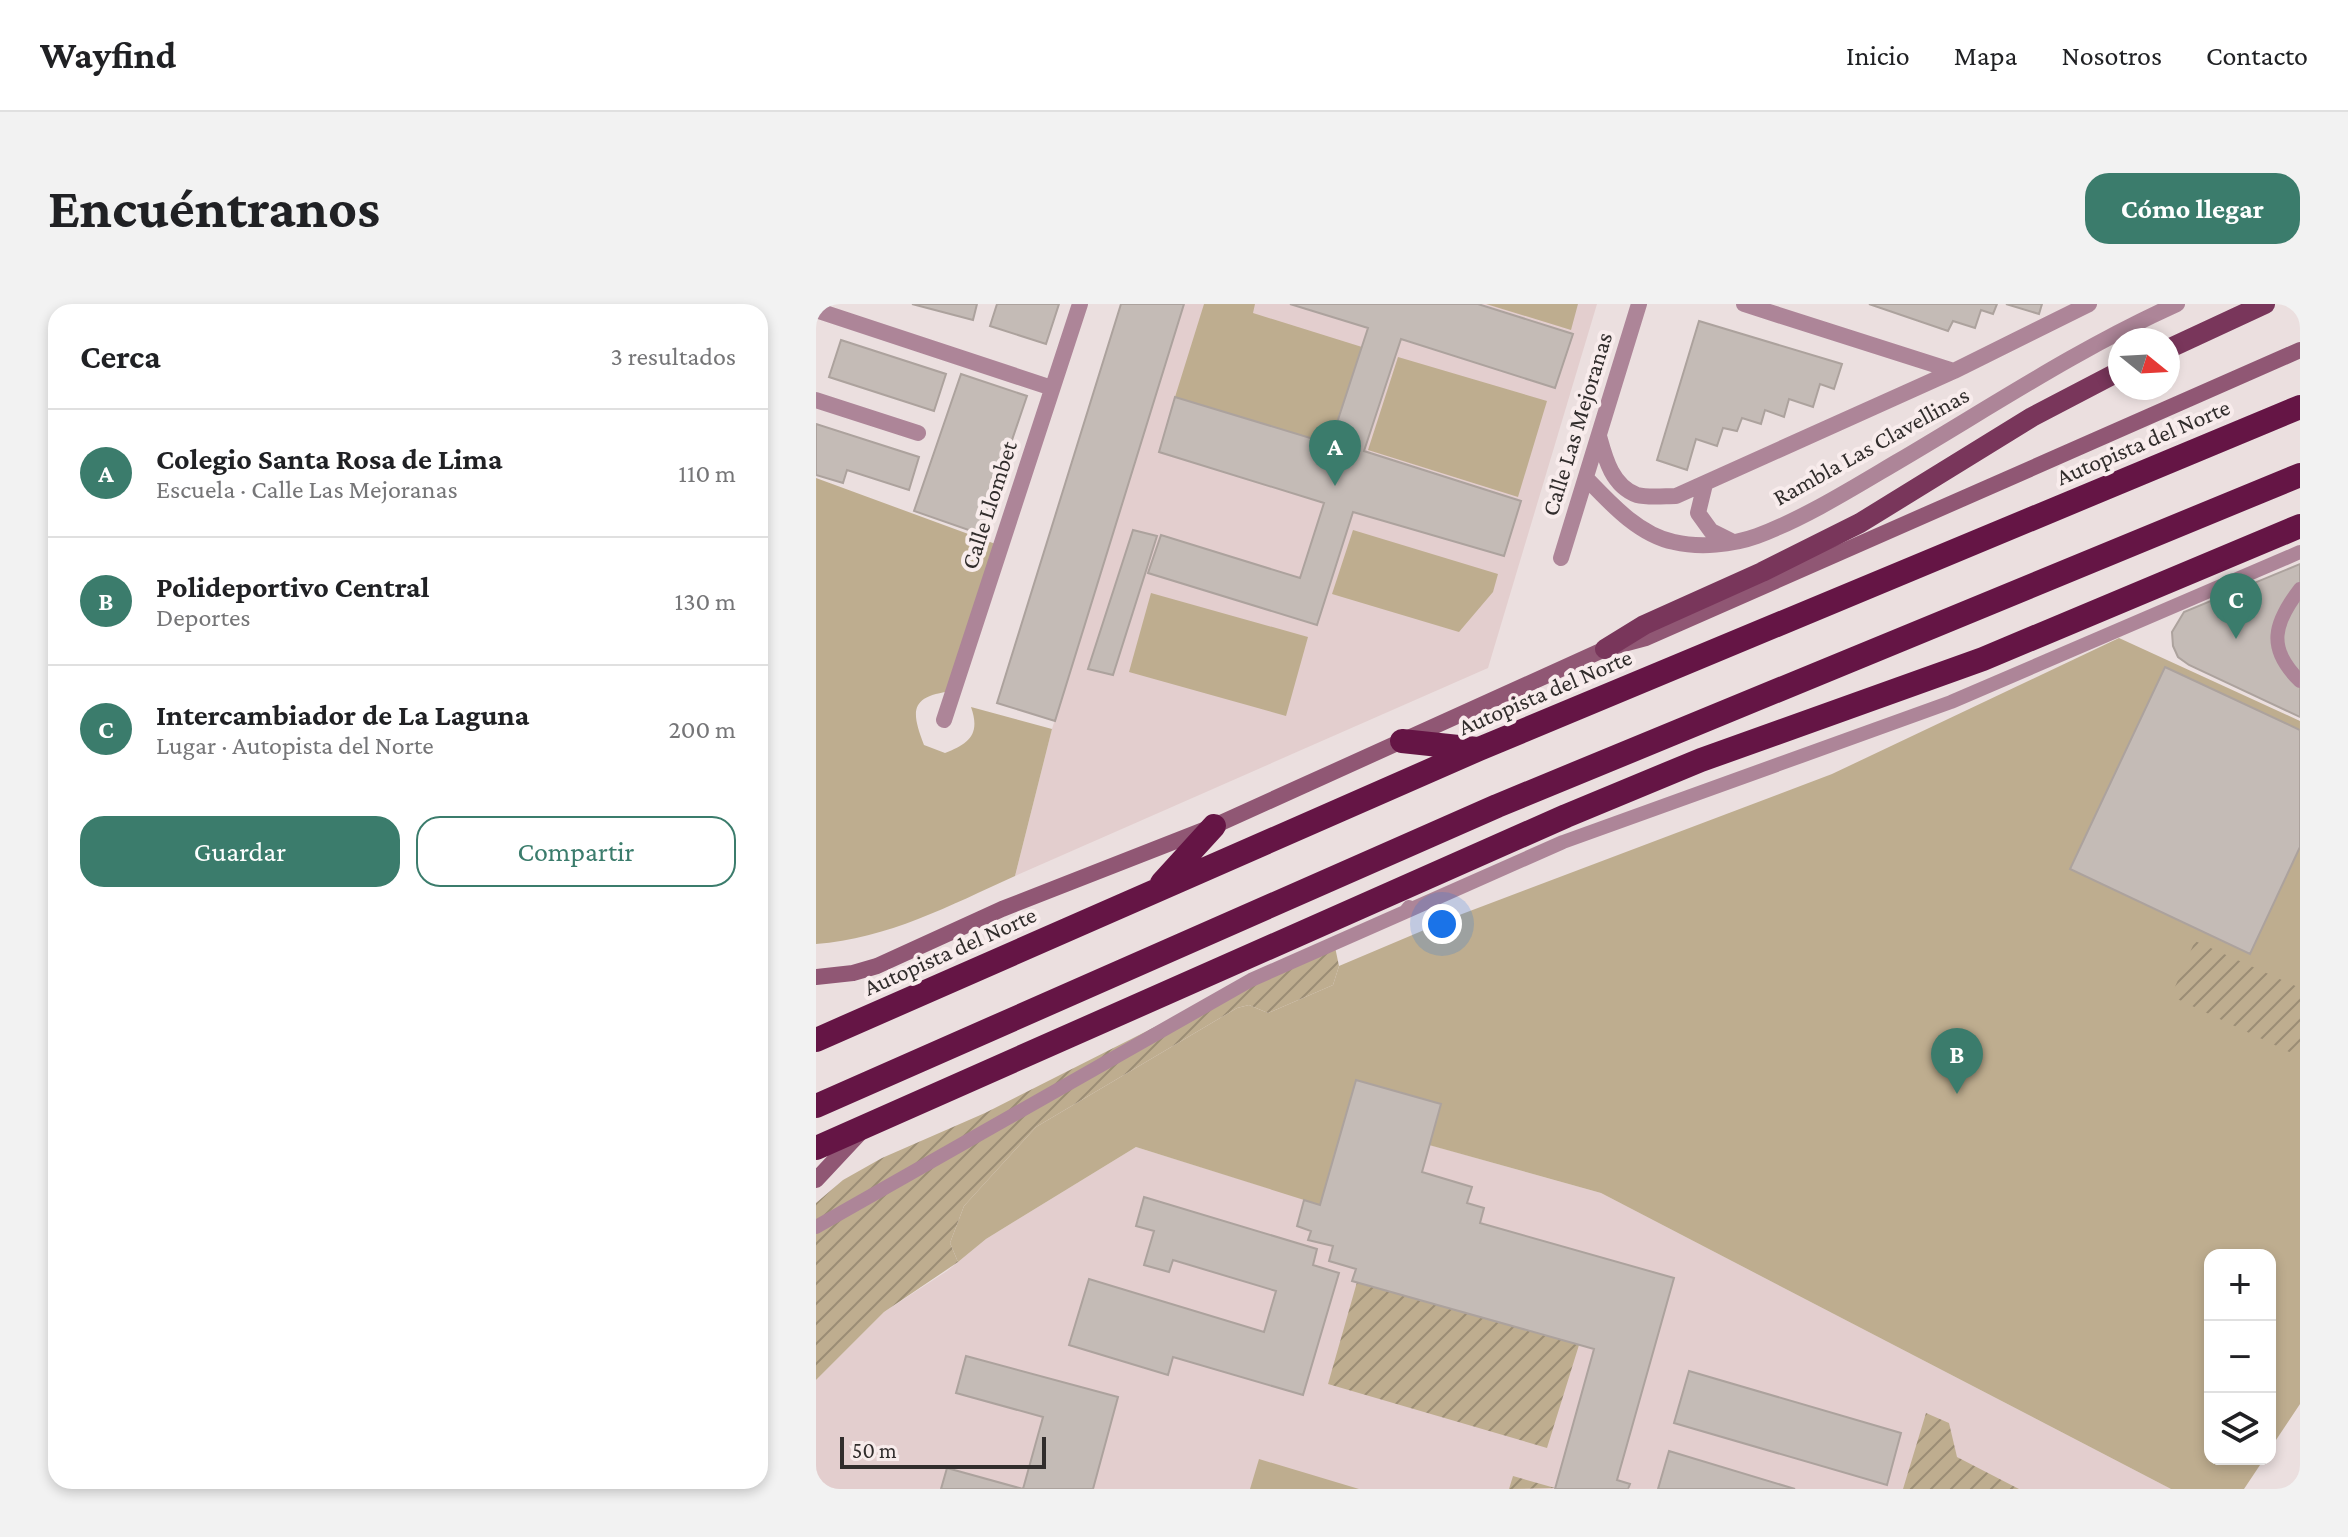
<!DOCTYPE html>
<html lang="es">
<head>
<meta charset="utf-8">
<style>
  body { margin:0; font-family:"Crimson Pro",serif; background:#f2f2f2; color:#202124 }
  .controls { position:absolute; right:24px; bottom:24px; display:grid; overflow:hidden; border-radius:16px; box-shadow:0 4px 12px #0003 }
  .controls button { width:72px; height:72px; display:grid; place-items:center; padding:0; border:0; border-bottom:2px solid #e0e0e0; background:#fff; color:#202124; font:40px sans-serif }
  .compass { position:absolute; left:1292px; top:24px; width:72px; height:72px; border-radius:50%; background:#fff; box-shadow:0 4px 12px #0003; rotate:108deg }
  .scale { position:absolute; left:24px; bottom:20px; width:206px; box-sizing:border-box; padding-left:8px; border:4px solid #312d2c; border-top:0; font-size:22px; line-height:28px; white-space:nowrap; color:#312d2c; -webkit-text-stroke:6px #f8ecec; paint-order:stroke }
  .you { position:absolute; left:626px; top:620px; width:28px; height:28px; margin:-20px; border:6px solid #fff; border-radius:50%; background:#1a73e8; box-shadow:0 0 0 12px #1a73e833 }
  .badge { display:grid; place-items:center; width:52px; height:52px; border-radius:50%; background:#3b7c6c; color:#fff; font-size:26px; font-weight:700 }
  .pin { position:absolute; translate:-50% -66px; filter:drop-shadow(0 2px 4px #0008) }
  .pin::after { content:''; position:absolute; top:42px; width:28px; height:24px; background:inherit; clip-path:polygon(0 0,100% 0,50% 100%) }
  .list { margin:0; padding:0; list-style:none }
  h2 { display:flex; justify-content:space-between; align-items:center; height:104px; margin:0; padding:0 32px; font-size:34px }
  h2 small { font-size:26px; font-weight:400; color:#757577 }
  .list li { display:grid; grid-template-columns:52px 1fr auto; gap:24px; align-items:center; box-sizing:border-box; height:128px; padding:0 32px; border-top:2px solid #e0e0e0 }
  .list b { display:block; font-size:30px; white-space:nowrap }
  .list p { margin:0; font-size:26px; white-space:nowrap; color:#757577 }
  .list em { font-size:26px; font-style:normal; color:#757577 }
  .actions { display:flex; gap:16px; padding:24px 32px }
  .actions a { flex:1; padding:18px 0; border:2px solid #3b7c6c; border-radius:24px; text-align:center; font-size:28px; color:#3b7c6c }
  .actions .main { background:#3b7c6c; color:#fff }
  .icon { flex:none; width:44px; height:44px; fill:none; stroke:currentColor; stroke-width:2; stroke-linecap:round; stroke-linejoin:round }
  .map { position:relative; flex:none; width:1484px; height:1185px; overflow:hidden; border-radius:24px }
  header { display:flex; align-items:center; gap:48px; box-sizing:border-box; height:112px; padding:0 40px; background:#fff; border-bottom:2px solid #e0e0e0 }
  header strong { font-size:38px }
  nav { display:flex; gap:44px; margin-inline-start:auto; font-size:28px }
  .intro { display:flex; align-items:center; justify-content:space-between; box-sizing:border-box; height:192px; padding:0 48px }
  h1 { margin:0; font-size:56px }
  .button { padding:20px 36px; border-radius:24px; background:#3b7c6c; color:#fff; font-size:28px; font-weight:700 }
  main { display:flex; gap:48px; padding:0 48px }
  aside { flex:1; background:#fff; border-radius:24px; box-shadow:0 4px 12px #0003 }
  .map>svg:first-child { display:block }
  .built { fill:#e3cece }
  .green { fill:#bead8f }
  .garden { fill:url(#garden-furrows) }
  .building { fill:#c4bbb6; stroke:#aca29d; stroke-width:2 }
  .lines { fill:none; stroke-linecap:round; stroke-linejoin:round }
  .service { stroke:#ad8598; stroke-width:14 }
  .minor { stroke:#ad8598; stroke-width:16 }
  .secondary { stroke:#905774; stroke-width:16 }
  .primary { stroke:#79365b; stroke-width:20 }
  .motorway { stroke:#651545; stroke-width:24 }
  .labels { text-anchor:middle; stroke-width:8; stroke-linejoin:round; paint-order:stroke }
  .street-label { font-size:24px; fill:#312d2c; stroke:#f8ecec }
</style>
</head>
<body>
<header>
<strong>Wayfind</strong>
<nav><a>Inicio</a><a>Mapa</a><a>Nosotros</a><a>Contacto</a></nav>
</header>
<div class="intro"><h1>Encuéntranos</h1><a class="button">Cómo llegar</a></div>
<main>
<aside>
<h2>Cerca<small>3 resultados</small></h2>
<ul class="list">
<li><span class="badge">A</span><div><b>Colegio Santa Rosa de Lima</b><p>Escuela · Calle Las Mejoranas</p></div><em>110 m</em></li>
<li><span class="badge">B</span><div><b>Polideportivo Central</b><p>Deportes</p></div><em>130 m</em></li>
<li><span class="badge">C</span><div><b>Intercambiador de La Laguna</b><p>Lugar · Autopista del Norte</p></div><em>200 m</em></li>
</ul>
<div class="actions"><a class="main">Guardar</a><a>Compartir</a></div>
</aside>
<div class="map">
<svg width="1484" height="1185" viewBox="0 0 1484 1185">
  <defs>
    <pattern id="garden-furrows" width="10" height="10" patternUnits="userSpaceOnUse" patternTransform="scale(2)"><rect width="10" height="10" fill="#bead8f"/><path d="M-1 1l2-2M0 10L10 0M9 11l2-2" fill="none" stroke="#9b8d75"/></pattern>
  </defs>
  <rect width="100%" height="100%" fill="#ebdfdf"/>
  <path class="built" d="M368,0H781L672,364L199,572L236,425Z
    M540,776L614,841L785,889L1355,1185H0V1076L68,1008L131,967L170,935L320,843L504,900Z"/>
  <path class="green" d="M388,0H439L437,9L546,43L514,140L359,93Z
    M670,0H762L755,26Z
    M582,53L731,97L702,193L552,146Z
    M0,174L185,242L137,387C95,392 94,405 108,441L129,449C152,440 165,431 155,403L236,425L199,572C135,601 71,635 0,640Z
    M537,226L682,270L677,288L643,328L516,290Z
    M335,289L492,333L470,412L313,368Z
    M1303,334L1484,417V1100L1454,1145V951H1394V1155H1448L1428,1185H1355L785,889L613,841L540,776L504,901L320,843L170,935L142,958L134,939L148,902L220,823L421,704L433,701L452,709L517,681L523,662L646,610L1016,470Z
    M443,1155L543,1185H434Z"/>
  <path class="garden" d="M1379,637L1484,684V753L1355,692Z
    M519,643L523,662L517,681L452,709L433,701L421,704L220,823L148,902L134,939L142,958L68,1008L0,1076V899L27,876L66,854L169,809L412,686Z
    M541,978L763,1041L731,1144L512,1080Z
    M1110,1109L1133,1119L1141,1153L1203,1185H1087Z
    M697,1172L739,1184L693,1185Z"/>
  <path class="building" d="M96,0H161L157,16Z
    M181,0H243L230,40L174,22Z
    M305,0H368L239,417L181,399Z
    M474,0H662L757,30L739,84L585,35L548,147L705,197L688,252L537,208L501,321L332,269L345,231L484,274L508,199L343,148L359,93L514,140L552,24Z
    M1053,0H1181L1177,10L1165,6L1159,24L1137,17L1132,27Z
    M1190,0H1226L1223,10Z
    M883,17L1026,60L1018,85L1004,80L997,103L973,95L968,113L949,106L945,120L926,114L921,127L907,124L901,142L880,135L871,166L841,156Z
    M25,36L130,70L118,107L13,73Z
    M145,70L211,92L164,230L98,207Z
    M0,120L103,153L93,186L31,166L27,179L0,171Z
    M317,226L341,232L297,371L272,365Z
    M1484,260V413L1373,361L1362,353L1357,342L1356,328L1368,308Z
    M1349,363L1484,426V543L1434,650L1254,565Z
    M540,776L625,800L606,868L656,883L651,899L668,904L664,919L858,974L801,1176L814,1180L812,1185H739L778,1045L536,977L540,965L513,957L517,942L492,936L495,927L481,922L488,896L504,901Z
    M328,893L501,945L497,961L523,969L487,1091L357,1053L352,1071L253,1041L273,975L448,1028L460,987L357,956L353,968L328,961L338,927L320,922Z
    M150,1052L302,1093L277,1185H125L131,1164L207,1185L227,1113L140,1089Z
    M873,1067L1085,1129L1071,1181L858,1119Z
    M853,1147L979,1185H842Z"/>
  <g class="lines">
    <path class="service" d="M1484,285C1458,319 1450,344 1484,377
      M589,608L747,538L1135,398L1484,248
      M0,923L435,676L589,608L593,603"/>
    <path class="minor" d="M928,0L1138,67
      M0,6L236,84
      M0,96L102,129
      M783,132C789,154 796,182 821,191C832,194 849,192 860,192L1138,67L1273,0
      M771,175C794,199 823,231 858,238C884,244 916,241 941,232C989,214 1037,184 1081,158C1173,104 1263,44 1361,0
      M889,180L882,209L895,227L915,237
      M745,254L823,0
      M128,416L264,0"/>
    <path class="secondary" d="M0,673L37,669L61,662L186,605L398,522L789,345L830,334L1484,46
      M0,876L43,830"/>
    <path class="primary" d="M1352,45L1449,0
      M789,345L828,321L946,268L1044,219L1216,113L1304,67"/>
    <path class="motorway" d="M586,437L661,445
      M346,579L398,522
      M0,736L663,445L1484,103
      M0,802L681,502L1484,171
      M0,844L750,512L885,456L1167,355L1484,222"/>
  </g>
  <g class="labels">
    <g class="street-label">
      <text transform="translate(761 120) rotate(-73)" y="8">Calle Las Mejoranas</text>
      <text transform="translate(1327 138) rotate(-23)" y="8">Autopista del Norte</text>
      <text transform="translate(1055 142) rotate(-29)" y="8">Rambla Las Clavellinas</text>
      <text transform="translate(173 201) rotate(-72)" y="8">Calle Llombet</text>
      <text transform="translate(729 388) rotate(-23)" y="8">Autopista del Norte</text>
      <text transform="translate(134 647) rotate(-24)" y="8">Autopista del Norte</text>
    </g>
  </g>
</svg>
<div class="controls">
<button>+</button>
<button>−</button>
<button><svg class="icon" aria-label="layers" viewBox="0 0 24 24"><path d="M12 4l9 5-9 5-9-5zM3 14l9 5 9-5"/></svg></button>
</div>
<svg class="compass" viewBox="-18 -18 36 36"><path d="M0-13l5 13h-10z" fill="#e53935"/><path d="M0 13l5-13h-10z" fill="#757577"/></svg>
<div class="scale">50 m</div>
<div class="you"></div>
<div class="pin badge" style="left:519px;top:182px">A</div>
<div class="pin badge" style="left:1141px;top:790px">B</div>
<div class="pin badge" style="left:1420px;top:335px">C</div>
</div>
</main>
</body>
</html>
